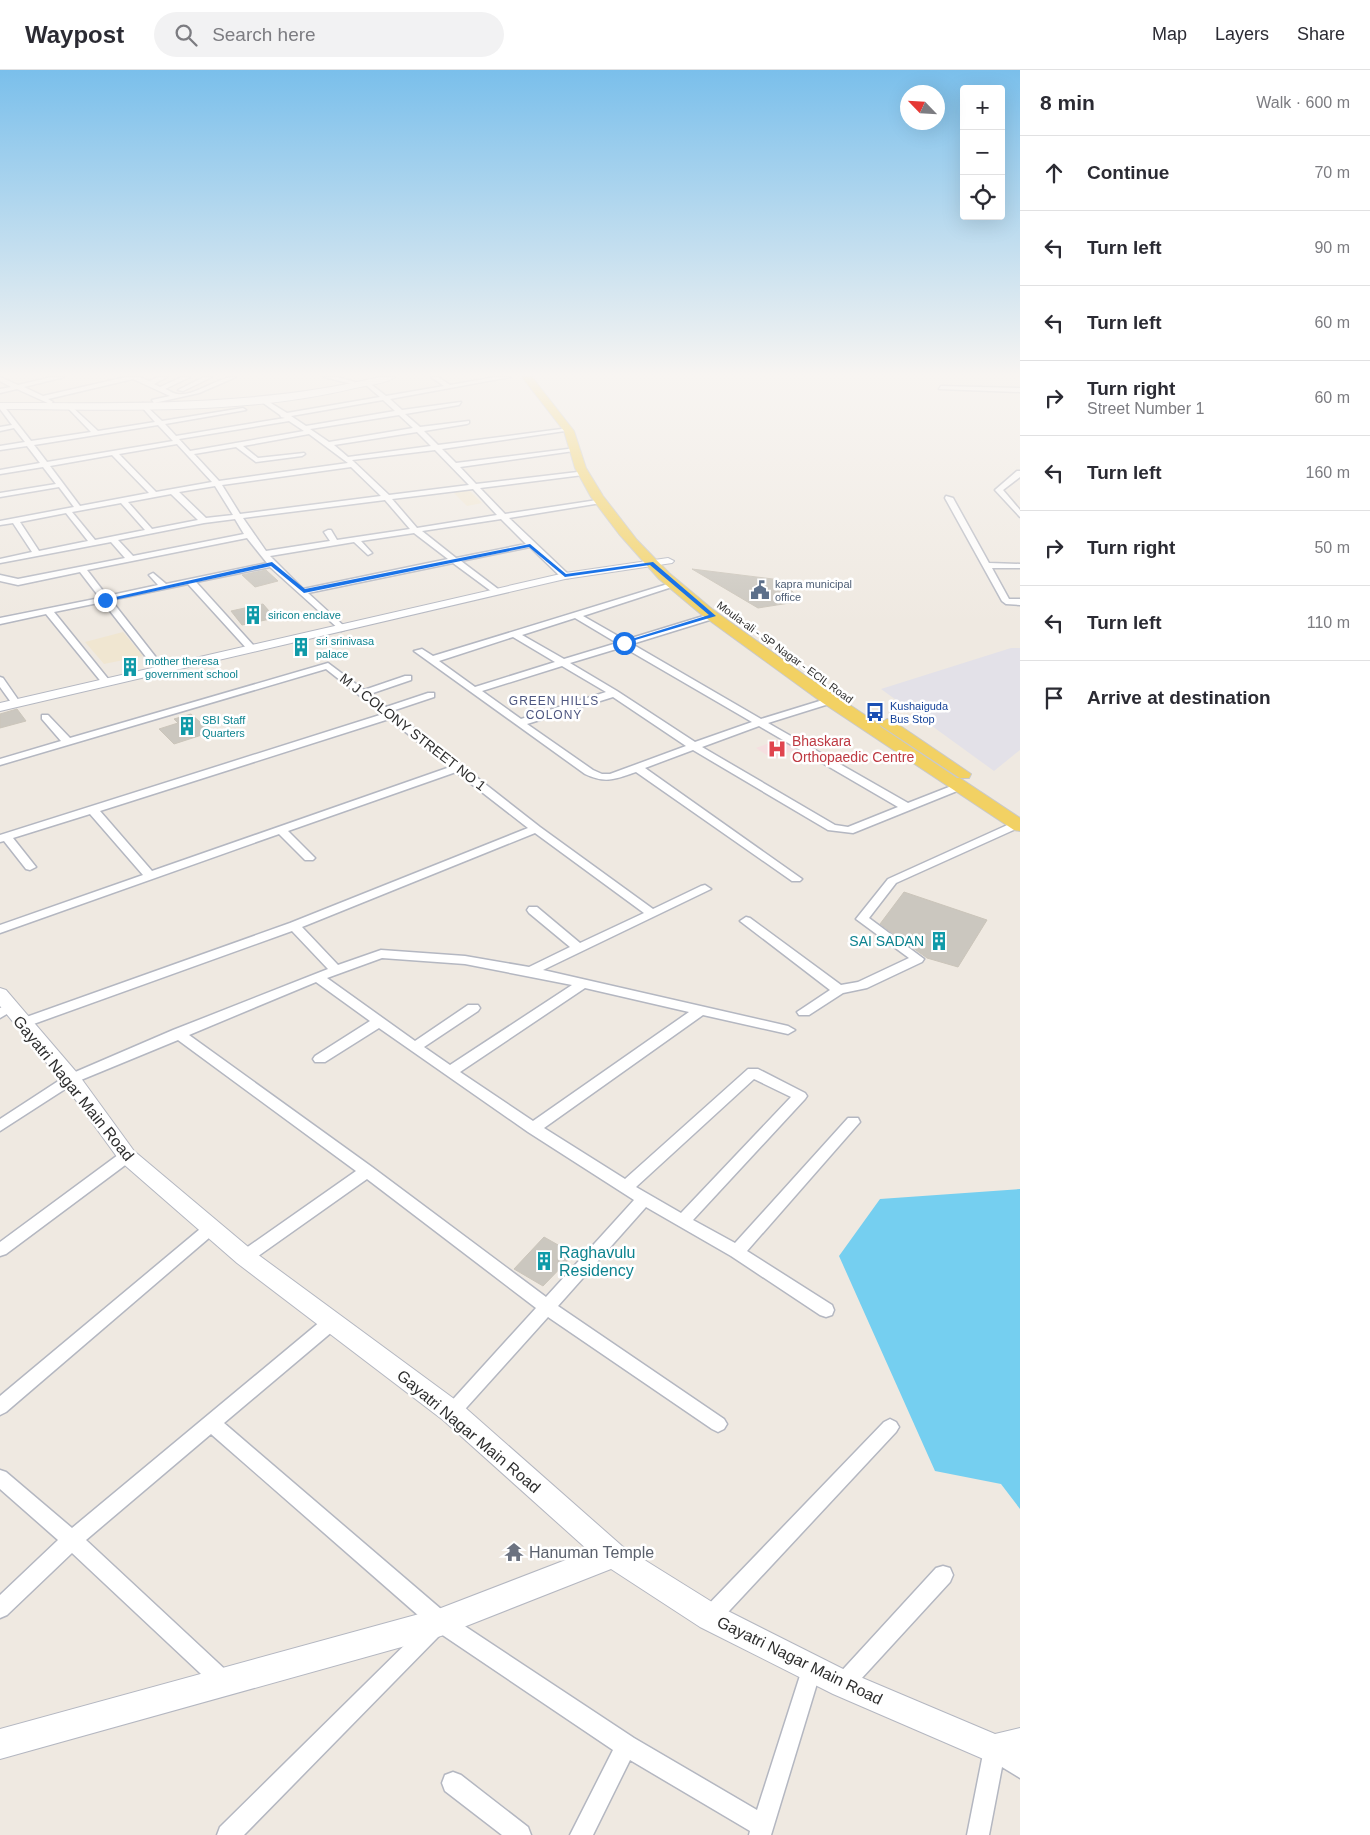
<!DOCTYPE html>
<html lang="en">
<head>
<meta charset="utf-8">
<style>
  body { margin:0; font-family:Arial,sans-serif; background:#f2f2f3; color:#2b2b33 }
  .controls { position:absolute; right:15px; top:15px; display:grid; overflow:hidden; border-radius:5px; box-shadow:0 5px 20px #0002 }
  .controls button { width:45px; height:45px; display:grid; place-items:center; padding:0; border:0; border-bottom:1px solid #e1e1e2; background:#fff; color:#2b2b33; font:25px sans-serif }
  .compass { position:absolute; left:900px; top:15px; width:45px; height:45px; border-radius:50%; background:#fff; box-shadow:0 5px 20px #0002; rotate:295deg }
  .stop { position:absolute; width:15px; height:15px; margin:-11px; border:4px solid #1a73e8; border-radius:50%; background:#fff }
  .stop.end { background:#1a73e8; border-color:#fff; box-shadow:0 1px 5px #0008 }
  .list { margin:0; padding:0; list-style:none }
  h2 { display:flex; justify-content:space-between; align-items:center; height:65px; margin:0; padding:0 20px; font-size:21px }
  h2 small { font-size:16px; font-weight:400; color:#7c7c81 }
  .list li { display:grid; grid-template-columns:32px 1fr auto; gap:15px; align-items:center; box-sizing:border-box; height:75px; padding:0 20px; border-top:1px solid #e1e1e2 }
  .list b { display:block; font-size:19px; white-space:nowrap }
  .list p { margin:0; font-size:16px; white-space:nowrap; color:#7c7c81 }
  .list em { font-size:16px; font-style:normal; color:#7c7c81 }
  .icon { flex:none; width:28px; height:28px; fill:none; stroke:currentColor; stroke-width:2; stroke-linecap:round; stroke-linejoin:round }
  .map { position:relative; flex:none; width:1020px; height:1765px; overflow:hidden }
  header { display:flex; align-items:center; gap:30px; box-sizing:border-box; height:70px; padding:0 25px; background:#fff; border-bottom:1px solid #e1e1e2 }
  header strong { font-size:24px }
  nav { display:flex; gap:28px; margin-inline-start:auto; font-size:18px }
  .search { width:350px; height:45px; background:#f2f2f3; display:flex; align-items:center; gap:12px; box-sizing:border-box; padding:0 18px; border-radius:28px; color:#7c7c81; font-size:19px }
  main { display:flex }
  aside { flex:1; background:#fff }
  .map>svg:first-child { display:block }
  .industrial { fill:#e3e1e8 }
  .education { fill:#f0e6d1 }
  .medical { fill:#f5dfe0 }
  .water { fill:#75cff0 }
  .building { fill:#cbc7bf; stroke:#cbc5ba }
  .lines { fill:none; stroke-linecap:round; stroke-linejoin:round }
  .street-casing { stroke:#b4b7c1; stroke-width:3 }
  .secondary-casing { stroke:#b4b7c1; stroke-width:2 }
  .primary-casing { stroke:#c9c9c9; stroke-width:2 }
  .street { fill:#fff; fill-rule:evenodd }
  .secondary { fill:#fff; fill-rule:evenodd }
  .primary { fill:#f2d163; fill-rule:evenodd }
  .route { fill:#1a73e8 }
  .labels { text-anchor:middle; stroke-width:5; stroke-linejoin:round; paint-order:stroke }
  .far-service-label { font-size:11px; fill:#4e5e75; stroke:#fff; text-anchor:start }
  .far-culture-label { font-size:11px; fill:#0d838f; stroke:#fff; text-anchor:start }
  .far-street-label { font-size:11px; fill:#2e2e2e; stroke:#fff }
  .far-transit-label { font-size:11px; fill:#164399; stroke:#fff; text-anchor:start }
  .far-neighbourhood-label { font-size:12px; letter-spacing:1px; fill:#4d5680; stroke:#fff }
  .street-label { font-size:14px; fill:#2e2e2e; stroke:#fff }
  .health-label { font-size:14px; fill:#be3a42; stroke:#fff; text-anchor:start }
  .culture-label { font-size:14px; fill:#0d838f; stroke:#fff; text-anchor:end }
  .near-street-label { font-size:16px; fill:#2e2e2e; stroke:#fff }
  .near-culture-label { font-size:16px; fill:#0d838f; stroke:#fff; text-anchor:start }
  .near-worship-label { font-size:16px; fill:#5b616d; stroke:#fff; text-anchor:start }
</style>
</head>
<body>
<header>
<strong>Waypost</strong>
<div class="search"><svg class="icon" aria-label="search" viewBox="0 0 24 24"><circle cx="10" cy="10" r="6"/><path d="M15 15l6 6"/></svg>Search here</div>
<nav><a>Map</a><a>Layers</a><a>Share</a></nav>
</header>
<main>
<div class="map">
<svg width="1020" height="1765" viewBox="0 0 1020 1765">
  <rect width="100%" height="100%" fill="#efe9e1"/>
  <path class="industrial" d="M1011,578H1020V680L994,701L881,619Z"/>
  <path class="education" d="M468,419L482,433L467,436L452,421Z
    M123,562L143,586L104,594L85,572Z"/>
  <path class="medical" d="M780,669L797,679L773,689L756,678Z"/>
  <path class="water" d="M1020,1119V1439L1001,1414L935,1401L839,1186L880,1129Z"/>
  <path class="building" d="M692,499L781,510L802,531L758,538Z
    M266,500L278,511L255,517L242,505Z
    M263,534L275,548L242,555L231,541Z
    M17,639L26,651L0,658V644Z
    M191,644L211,662L174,674L159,659L178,653L174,649Z
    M904,822L987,850L958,897L927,888L880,854Z
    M544,1167L574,1184L543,1216L514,1199Z"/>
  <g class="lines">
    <g class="street-casing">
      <path id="street" d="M0,307L18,315L52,307H64L24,317L43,326L126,307H139L149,311L159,307H167L154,314L160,317L182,307H190L165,319C169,320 173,324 177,324C195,327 216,307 236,307L199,323L154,333L152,330L170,326L133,309L48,329L53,332L50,334L17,319L0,323V319L11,317L0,311Z
        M204,307H212L183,321L178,320Z
        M324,307H337L355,312L352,314Z
        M431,307H438L450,315L496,307H510L390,329L402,340L461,332L459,335L405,344L420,357L469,351V353L467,354L424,361L438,375L569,358L572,360L442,379L456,393L576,378V380L574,381L460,397L476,414L586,401V405H583L480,418L505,444L604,429L605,431L601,433L509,448L568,504V508H562L530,477L461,491L498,519L499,521L495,524L453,493L308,523L344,556V560L341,561L270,497L196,512L254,576L256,578L251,581L248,580L188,514L111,530L165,599L160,602L157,601L103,532L54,542L109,610V614H103L46,544L0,554V548L100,528L80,502L18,515L0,511V505L18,509L125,488L111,472L0,493V489L32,482L13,453L0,455V451L74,437L59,417L0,427V423L56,414L43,397L0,404V400L40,393L27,376L0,380V376L25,372L14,358L0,361V357L12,355L0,339V334L3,335L31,371L91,362L67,337L69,334L98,361L155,352L140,335L143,333L162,351L243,338L246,340L165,354L176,366L285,348L281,347L280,345L259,330L261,327L287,343L380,327L366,315L368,312L386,326L444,316ZM383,330L395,341L306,356L291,346ZM399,345L413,358L329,372L310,359ZM289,351L304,361L190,381L179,369ZM158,355L173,371L47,392L34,375ZM417,362L431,376L348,387L334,375ZM309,364L348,393L219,411L194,384L236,377L256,392L302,386L305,384L304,383L258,388L243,376ZM177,374L212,412L156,422L119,384ZM435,380L469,415L389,425L352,390ZM112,385L149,423L80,436L50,396ZM351,397L381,426L240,444L222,415ZM215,416L233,445L206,448L179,422ZM473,419L497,445L417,458L392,429ZM171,424L198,450L152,459L128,432ZM385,430L410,459L337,470L331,460H328L324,462L330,471L266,481L243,448ZM121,433L145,460L95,470L72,442ZM66,443L88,471L39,481L20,452ZM235,449L244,464L133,486L118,470L204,453ZM501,449L526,474L456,488L422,461ZM414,463L448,489L303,519L270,486L354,472L368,485L372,483L361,471ZM247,468L267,493L166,514L153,503L149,505L158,515L107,526L87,500Z
        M941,316L1020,318V322L939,319Z
        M1017,401H1020V407L1003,420L1020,440V447L995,420Z
        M946,426L953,428L989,493L1020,494V498H992L1009,529H1020V535L1006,534L1002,531L945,428Z
        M671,513L678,515L583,546L625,570L710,544H716V548L632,574L761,649L826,629H832V633L768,653L908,733L954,715H962V719L853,763L828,760L693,680L645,698L802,809L800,811H792L636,702C615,709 606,714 585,704L414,581L422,579L433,586ZM575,548L617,573L564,589L522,565ZM513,567L555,592L475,617L439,591ZM623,577L752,652L695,672L617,621L570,593ZM562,596L606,622L521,649L482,621ZM613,627L686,676L610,704H602L593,700L527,654ZM759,656L898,737L848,757L835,755L702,677Z
        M328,593L364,620L405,606H411V610L370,624L386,637L428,623H434V627L392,641L540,757L653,839L701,816L705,815L711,819L543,900L788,956L795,960L788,964L703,945L544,1058L625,1109L748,999H758L805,1023L807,1026L805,1029L693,1150L735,1173L848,1048H858L860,1052L747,1181L832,1235L834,1240L832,1245L826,1247L820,1245L731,1186L646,1137L558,1236L724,1349L727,1354L724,1359L718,1362L712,1359L548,1247L458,1347L452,1350L446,1347L443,1342L446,1337L536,1238L367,1109L251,1191L245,1193L239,1191L237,1187L239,1183L356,1101L178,970L76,1012L0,1061V1049L66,1006L173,960L328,899L292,861L28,956H18L16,953L18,950L290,853L528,758L456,702L288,761L315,788L313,790H305L279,764L0,863V855L143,805L90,744L13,768L36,797L30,800L26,799L4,771L0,772V765L383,644L326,599L0,695V689L61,671L42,649V645H48L70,668ZM389,649L450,697L152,801L100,741ZM535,763L644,843L580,873L537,837H529L527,840L529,843L570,877L529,897L465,886L381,880L338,895L302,857ZM382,888L465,894L572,915L450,995L424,977L478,941L480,938L478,935H468L415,971L327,908ZM316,912L370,951L315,986L313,989L315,992H325L379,958L528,1062L634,1130L546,1227L372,1097L189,965ZM585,918L689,942L533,1051L460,1002ZM754,1009L791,1027L681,1143L636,1117Z
        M0,607L3,608L19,631V635H13L0,617Z
        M1020,751V757L896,813L869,848L924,889L922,892L867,918L843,923L809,945H799L797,942L830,920L740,851L746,847L750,848L841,915L858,912L909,888L856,849L888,809L1014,752Z
        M10,934L15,935L17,938L0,948V938Z
        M127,1081L132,1082L134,1086L132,1090L6,1184L0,1186V1172L122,1082Z
        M211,1152L216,1154L219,1158L216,1162L6,1342L0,1345V1326L206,1154Z
        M333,1244L339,1246L341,1251L339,1256L224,1353L448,1545L634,1668L757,1740L805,1590L812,1587L819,1590L822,1597L771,1765H749L750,1761L630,1690L593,1765H570L613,1680L441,1564L244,1765H217L220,1757L427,1553L211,1364L86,1470L230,1604L233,1611L230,1618L223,1621L216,1618L72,1483L7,1545L0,1548V1525L58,1470L0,1419V1400L6,1402L72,1458L327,1246Z
        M890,1349L896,1352L899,1357L896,1362L717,1554L710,1557L703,1554L700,1547L703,1540L884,1352Z
        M943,1496L950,1498L953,1505L950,1512L850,1621L843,1624L836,1621L833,1614L836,1607L936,1498Z
        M995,1668L1020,1684V1708L1002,1697L989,1765H967L984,1679L987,1671Z
        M453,1702L461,1705L528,1757L531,1765H502L445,1721L442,1713L445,1705Z"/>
    </g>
    <g class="secondary-casing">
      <path id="secondary" d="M380,307H395C386,314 367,315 355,318C240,346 118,339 0,339V333C128,333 255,337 380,307Z
        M668,488L674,491L672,493L565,509L0,641V633L565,503Z
        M0,918L6,920L78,1004L134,1081L253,1181L461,1334L622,1476L720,1537L853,1604L995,1664L1020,1658V1688L995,1694L833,1624L700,1557L611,1499L441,1566L0,1689V1659L441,1538L589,1481L443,1350L237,1193L120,1091L64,1014L0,936Z"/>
    </g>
    <g class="primary-casing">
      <path id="primary" d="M522,307H532L574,361L586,398L603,426L637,470L669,503L712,539L803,604L1020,748V761L1014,760L823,633L702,545L659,509L619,464L591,427L575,398L564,361Z
        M887,649L893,651L971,704L969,708H957L881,657L879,654Z"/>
    </g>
    <use href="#street" class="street"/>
    <use href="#secondary" class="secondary"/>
    <use href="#primary" class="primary"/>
  </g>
  <linearGradient id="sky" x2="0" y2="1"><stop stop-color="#7abfeb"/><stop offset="0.55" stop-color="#f8f5f2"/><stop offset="1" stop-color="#f8f5f2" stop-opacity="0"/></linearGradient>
  <rect width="1020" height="554" fill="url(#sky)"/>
  <path class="route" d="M530,474L566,504L653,492L716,546L622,574V572L709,545L650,495L565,507L529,477L304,523L271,496L105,532L102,530L272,492L305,519Z"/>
  <defs>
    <g id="civic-bare" transform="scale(1.5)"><path d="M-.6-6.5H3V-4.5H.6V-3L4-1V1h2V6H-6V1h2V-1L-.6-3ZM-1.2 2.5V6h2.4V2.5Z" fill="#5c6f8a" stroke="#fff" stroke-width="2.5" paint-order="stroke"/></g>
    <g id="building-bare" transform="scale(1.5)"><path d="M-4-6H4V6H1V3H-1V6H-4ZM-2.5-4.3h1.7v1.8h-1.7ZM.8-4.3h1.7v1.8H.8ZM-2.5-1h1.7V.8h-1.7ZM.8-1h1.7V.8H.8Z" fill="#0f9aa8" stroke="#fff" stroke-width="2.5" paint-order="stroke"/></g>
    <g id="bus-bare" transform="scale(1.5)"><path d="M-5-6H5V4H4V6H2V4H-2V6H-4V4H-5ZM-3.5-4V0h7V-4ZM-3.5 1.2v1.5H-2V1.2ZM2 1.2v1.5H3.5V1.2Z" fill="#1a4fb4" stroke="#fff" stroke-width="2.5" paint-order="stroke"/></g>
    <g id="hospital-bare" transform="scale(1.5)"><path d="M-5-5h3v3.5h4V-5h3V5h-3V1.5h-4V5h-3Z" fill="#e0444e" stroke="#fff" stroke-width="2.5" paint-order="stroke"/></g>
    <g id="temple-bare" transform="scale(1.5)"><path d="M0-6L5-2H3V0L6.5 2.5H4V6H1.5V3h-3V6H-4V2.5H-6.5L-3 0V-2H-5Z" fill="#6b7280" stroke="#fff" stroke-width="2.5" paint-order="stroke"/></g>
  </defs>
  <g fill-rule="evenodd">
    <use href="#civic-bare" x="760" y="520"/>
    <use href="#building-bare" x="253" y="545"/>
    <use href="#building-bare" x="301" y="577"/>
    <use href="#building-bare" x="130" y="597"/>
    <use href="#bus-bare" x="875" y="642"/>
    <use href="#building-bare" x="187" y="656"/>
    <use href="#hospital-bare" x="777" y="679"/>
    <use href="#building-bare" x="939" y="871"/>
    <use href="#building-bare" x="544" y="1191"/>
    <use href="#temple-bare" x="514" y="1482"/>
  </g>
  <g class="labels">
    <g class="far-service-label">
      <text x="775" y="518">kapra municipal<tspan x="775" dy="13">office</tspan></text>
    </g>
    <g class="far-culture-label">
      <text x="268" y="549">siricon enclave</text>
      <text x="316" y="575">sri srinivasa<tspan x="316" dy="13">palace</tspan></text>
      <text x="145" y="595">mother theresa<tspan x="145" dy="13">government school</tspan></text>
      <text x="202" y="654">SBI Staff<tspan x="202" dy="13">Quarters</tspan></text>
    </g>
    <g class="far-street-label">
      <text transform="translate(785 582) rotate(36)" y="4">Moula-ali - SP Nagar - ECIL Road</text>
    </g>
    <g class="far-transit-label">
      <text x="890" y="640">Kushaiguda<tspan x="890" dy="13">Bus Stop</tspan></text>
    </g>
    <g class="far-neighbourhood-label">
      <text x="554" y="635">GREEN HILLS<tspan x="554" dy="14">COLONY</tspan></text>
    </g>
    <g class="street-label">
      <text transform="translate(413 662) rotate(38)" y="5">M J COLONY STREET NO 1</text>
    </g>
    <g class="health-label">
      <text x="792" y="676">Bhaskara<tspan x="792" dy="16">Orthopaedic Centre</tspan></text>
    </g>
    <g class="culture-label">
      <text x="924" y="876">SAI SADAN</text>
    </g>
    <g class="near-street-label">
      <text transform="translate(74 1018) rotate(51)" y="6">Gayatri Nagar Main Road</text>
      <text transform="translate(469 1361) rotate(40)" y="6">Gayatri Nagar Main Road</text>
      <text transform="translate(800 1590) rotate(26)" y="6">Gayatri Nagar Main Road</text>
    </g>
    <g class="near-culture-label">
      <text x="559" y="1188">Raghavulu<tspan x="559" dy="18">Residency</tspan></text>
    </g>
    <g class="near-worship-label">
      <text x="529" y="1488">Hanuman Temple</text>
    </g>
  </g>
</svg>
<div class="controls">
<button>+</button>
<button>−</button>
<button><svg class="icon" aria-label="locate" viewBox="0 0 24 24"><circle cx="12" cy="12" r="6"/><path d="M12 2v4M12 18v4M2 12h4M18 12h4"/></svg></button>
</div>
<svg class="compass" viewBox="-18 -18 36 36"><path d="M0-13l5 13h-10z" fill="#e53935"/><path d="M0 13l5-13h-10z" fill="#7c7c81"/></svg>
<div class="stop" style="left:624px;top:573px"></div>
<div class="stop end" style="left:105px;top:530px"></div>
</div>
<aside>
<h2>8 min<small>Walk · 600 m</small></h2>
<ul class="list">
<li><svg class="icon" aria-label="ahead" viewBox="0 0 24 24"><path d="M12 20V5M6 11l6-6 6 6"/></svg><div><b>Continue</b></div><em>70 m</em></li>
<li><svg class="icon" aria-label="left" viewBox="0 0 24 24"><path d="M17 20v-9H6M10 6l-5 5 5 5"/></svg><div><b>Turn left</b></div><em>90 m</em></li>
<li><svg class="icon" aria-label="left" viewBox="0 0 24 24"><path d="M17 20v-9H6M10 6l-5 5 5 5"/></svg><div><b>Turn left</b></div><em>60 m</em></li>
<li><svg class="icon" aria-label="right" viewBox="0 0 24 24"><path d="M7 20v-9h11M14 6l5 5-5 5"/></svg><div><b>Turn right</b><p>Street Number 1</p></div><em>60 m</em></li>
<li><svg class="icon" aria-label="left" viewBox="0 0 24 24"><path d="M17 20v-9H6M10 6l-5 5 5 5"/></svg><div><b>Turn left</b></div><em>160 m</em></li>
<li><svg class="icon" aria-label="right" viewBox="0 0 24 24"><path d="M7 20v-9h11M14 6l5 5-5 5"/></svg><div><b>Turn right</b></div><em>50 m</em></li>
<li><svg class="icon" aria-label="left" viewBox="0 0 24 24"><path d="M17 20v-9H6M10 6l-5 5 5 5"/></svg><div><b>Turn left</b></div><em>110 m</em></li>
<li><svg class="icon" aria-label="arrive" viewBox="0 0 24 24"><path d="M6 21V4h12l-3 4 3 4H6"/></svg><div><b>Arrive at destination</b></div></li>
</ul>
</aside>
</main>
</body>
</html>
